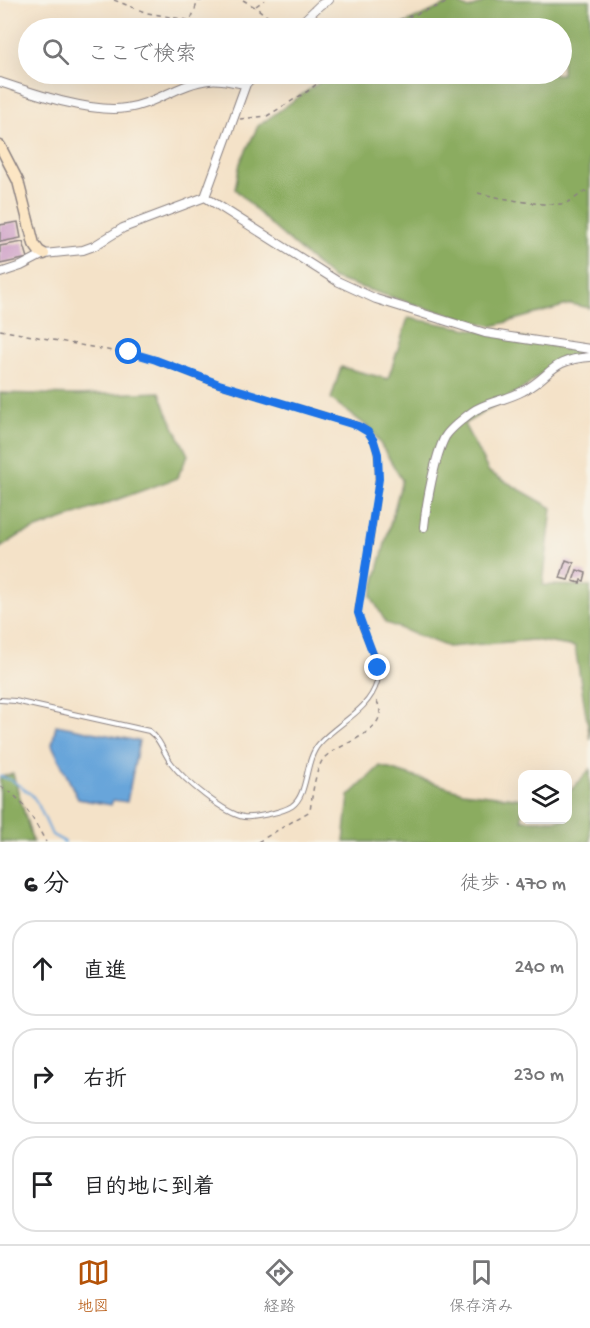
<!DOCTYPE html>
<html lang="ja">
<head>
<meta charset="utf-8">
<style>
  body { margin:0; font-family:"Gochi Hand","Klee One",sans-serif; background:#f6f6f6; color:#202124 }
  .controls { position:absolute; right:18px; bottom:18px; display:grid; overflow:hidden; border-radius:12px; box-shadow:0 6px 24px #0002 }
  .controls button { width:54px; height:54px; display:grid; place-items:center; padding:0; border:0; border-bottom:2px solid #e0e0e0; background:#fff; color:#202124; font:30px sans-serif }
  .stop { position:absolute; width:18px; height:18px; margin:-14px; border:4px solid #1a73e8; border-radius:50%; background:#fff }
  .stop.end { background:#1a73e8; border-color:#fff; box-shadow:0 2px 6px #0008 }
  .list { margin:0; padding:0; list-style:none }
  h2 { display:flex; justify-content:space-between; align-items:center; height:78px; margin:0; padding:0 24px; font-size:26px }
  h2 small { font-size:20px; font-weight:400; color:#757577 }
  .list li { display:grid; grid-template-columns:39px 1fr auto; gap:18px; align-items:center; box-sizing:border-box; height:96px; margin:0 12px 12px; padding:0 12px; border:2px solid #e0e0e0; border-radius:24px }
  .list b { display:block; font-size:22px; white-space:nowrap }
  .list em { font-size:20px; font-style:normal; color:#757577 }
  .icon { flex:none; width:33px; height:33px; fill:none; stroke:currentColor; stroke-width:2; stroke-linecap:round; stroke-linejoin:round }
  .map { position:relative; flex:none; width:590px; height:842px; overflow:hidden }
  .search { position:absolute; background:#fff; box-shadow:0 6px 24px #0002; left:18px; right:18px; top:18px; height:66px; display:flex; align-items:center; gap:15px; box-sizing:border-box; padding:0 21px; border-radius:33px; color:#757577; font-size:22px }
  .sheet { height:402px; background:#fff }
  nav { display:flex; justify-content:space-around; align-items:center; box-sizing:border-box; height:84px; border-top:2px solid #e0e0e0; background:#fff; font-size:16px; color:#757577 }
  nav a { display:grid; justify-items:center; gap:3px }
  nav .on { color:#b45309 }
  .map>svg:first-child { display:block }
  .forest { fill:#8bac60; stroke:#56674e; stroke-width:1.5 }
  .water { fill:#68a5da; stroke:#45648a; stroke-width:1.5 }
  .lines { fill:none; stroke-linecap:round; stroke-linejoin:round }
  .stream { stroke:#68a5da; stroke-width:2 }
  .building { fill:#cb9ac5 }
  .lane-casing { stroke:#8b8282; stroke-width:6 }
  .street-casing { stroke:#8b8282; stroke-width:10 }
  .secondary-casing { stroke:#8b8282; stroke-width:13 }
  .path { stroke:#8b8282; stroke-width:1.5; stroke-dasharray:4.5 4.5; stroke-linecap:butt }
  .lane { stroke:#fff; stroke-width:4 }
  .street { stroke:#fff; stroke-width:8 }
  .secondary { stroke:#fce6c4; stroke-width:10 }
  .route { stroke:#1a73e8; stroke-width:8 }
</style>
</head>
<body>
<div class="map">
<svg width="590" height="842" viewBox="0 0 590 842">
  <rect width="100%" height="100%" fill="#f7f3e8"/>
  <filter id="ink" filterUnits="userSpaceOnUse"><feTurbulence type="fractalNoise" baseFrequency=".0167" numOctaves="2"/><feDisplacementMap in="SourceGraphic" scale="12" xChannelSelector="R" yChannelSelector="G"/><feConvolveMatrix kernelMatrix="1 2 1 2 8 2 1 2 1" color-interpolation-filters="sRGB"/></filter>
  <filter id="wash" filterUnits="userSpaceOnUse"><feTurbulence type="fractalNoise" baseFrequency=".008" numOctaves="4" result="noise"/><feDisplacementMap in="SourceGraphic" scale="24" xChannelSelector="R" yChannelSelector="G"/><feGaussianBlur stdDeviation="1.35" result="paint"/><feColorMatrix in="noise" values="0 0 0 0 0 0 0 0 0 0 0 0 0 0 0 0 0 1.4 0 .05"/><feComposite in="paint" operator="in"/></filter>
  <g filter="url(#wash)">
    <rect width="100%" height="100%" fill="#f4e2c8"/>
    <path class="forest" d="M488,0H590V308L571,304L493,326L429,309L332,278L271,225L235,189L240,163L258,126L331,74H562V28H395L454,1L469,9Z
      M408,318L559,345L588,355L556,361L527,386L464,424L489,472L552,508L543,585L590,586V739L575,647L533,640L448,647L386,623L371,596L402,480L372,430L331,399L341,367L388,379Z
      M160,392L167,412L188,455L177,478L20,535L0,548V393L76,395Z
      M380,766L463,792L522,799V820H568V794L590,769V842H344L349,796Z
      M13,774L33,842H0V777Z"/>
    <path class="water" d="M56,725L139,741L127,802L113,800L111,805L78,799L52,745Z"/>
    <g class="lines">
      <path class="stream" d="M0,776L13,781L32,795L38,804L52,835L65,842"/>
    </g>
    <g id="blocks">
      <path class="building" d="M18,222L21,238L0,242V225Z
        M23,242L28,258L0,264V246Z
        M566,560L574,563L568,580L560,578Z
        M577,570L586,573L584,581L581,580L580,583L573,581Z"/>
    </g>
  </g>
  <g filter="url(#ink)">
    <use href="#blocks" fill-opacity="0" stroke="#8b8282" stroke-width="1.5"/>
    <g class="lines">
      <g class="lane-casing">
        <path id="lane" d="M0,700L15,701L149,731C162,741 162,751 172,764C184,780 225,814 244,817C255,818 283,812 292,806C309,794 304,761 319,744C337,723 369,711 377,682C384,659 360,635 358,613C357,604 362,591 363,582C368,551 391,452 367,431C358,423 344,421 333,418C296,406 257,397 220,385C198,377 177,368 156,360"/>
      </g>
      <g class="street-casing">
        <path id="street" d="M296,28L320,5L329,0
          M0,82C33,93 92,114 126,108C156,104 180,83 209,80C221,78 234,83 246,84
          M205,197L337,281L376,299L485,333L590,349
          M0,273L21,266L44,254L83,250L94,246L123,228L205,197L246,84L255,74
          M424,527C426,506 435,455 445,437C450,429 464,418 472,412C486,402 507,400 523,391C553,375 549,360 590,357"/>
      </g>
      <g class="secondary-casing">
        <path id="secondary" d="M0,146L18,181L34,244L39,251L44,254"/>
      </g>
      <path class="path" d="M114,0L147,13L188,20L192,17L198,1L209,0
        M243,0L255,7L283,28
        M256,6L264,0
        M399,20L455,0
        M240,119L267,116L308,91L329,74
        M478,193C500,198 539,206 560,204C573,203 580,192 590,190
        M0,330L150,358
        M0,786C23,797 34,821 46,842
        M258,842L310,811C312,798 315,767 325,757C340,743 395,730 376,700"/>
      <use href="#lane" class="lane"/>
      <use href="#street" class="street"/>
      <use href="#secondary" class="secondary"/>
    </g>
  </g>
  <g class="lines" filter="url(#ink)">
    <path class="route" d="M129,352L156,360L219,384L358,426L368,432L374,441L378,454L379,479L358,613L378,668"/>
  </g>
</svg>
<div class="controls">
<button><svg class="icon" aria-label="layers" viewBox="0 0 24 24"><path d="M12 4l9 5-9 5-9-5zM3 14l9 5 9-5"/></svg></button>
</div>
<div class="stop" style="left:129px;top:352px"></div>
<div class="stop end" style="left:378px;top:668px"></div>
<div class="search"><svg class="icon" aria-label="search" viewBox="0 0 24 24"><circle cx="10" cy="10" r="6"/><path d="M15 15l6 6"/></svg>ここで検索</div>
</div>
<section class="sheet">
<h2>6 分<small>徒歩 · 470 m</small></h2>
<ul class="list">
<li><svg class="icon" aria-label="ahead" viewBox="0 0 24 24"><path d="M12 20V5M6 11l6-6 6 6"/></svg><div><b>直進</b></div><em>240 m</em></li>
<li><svg class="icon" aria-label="right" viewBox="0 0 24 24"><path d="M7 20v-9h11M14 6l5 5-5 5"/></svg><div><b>右折</b></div><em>230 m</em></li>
<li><svg class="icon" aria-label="arrive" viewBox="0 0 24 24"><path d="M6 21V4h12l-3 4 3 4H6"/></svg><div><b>目的地に到着</b></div></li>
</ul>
</section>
<nav>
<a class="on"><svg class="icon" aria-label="map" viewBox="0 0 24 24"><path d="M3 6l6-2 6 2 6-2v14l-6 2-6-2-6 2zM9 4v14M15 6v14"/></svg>地図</a>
<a><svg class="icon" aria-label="directions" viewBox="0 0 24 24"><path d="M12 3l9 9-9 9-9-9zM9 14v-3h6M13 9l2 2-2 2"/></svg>経路</a>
<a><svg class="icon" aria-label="saved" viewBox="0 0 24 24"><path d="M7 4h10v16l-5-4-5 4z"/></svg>保存済み</a>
</nav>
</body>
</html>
